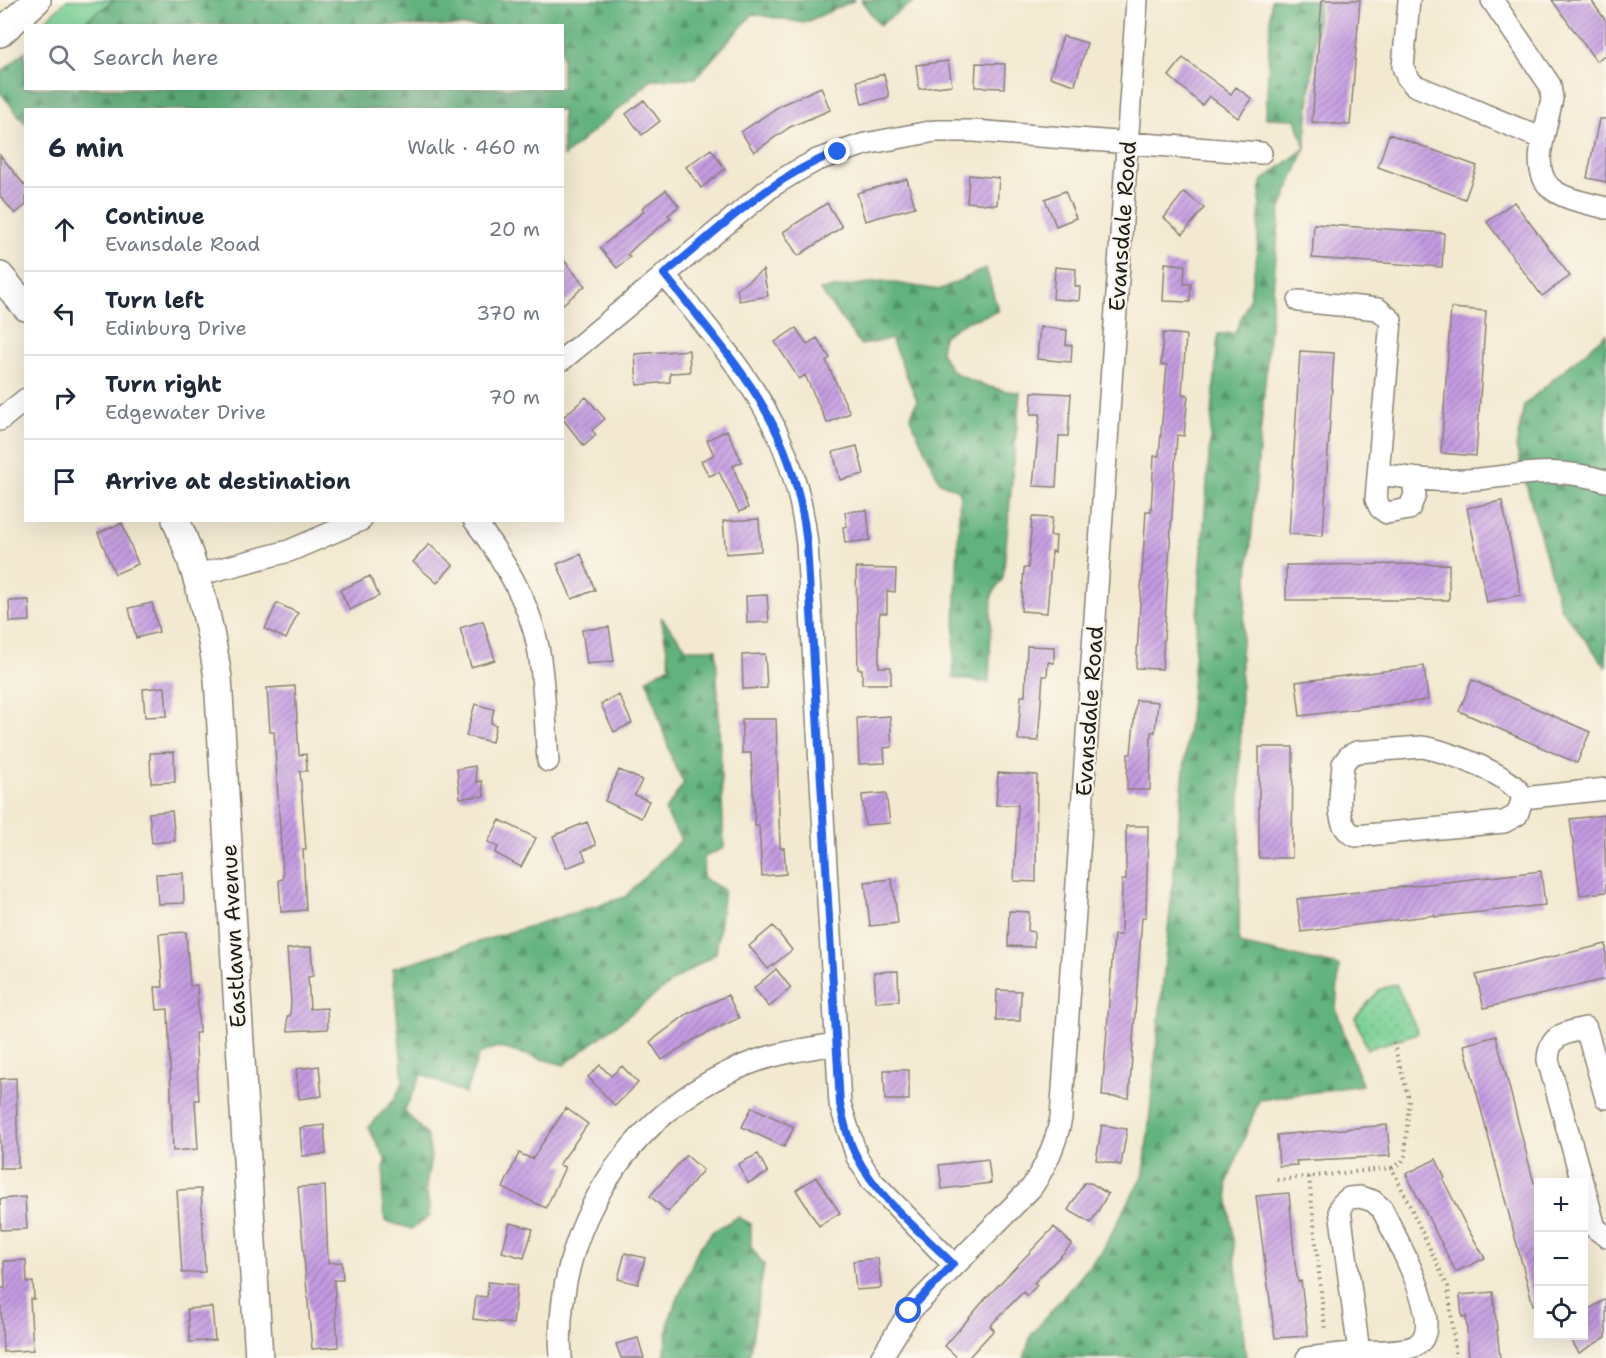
<!DOCTYPE html>
<html lang="en">
<head>
<meta charset="utf-8">
<style>
  body { margin:0; font-family:"Shantell Sans",sans-serif; background:#f2f2f3; color:#1f2937 }
  .controls { position:absolute; right:18px; bottom:18px; display:grid; overflow:hidden; border-radius:0px; box-shadow:0 6px 24px #0002 }
  .controls button { width:54px; height:54px; display:grid; place-items:center; padding:0; border:0; border-bottom:2px solid #e0e1e3; background:#fff; color:#1f2937; font:30px sans-serif }
  .stop { position:absolute; width:18px; height:18px; margin:-14px; border:4px solid #2563eb; border-radius:50%; background:#fff }
  .stop.end { background:#2563eb; border-color:#fff; box-shadow:0 2px 6px #0008 }
  .list { margin:0; padding:0; list-style:none }
  h2 { display:flex; justify-content:space-between; align-items:center; height:78px; margin:0; padding:0 24px; font-size:26px }
  h2 small { font-size:20px; font-weight:400; color:#747a83 }
  .list li { display:grid; grid-template-columns:39px 1fr auto; gap:18px; align-items:center; box-sizing:border-box; height:84px; padding:0 24px; border-top:2px solid #e0e1e3 }
  .list b { display:block; font-size:22px; white-space:nowrap }
  .list p { margin:0; font-size:20px; white-space:nowrap; color:#747a83 }
  .list em { font-size:20px; font-style:normal; color:#747a83 }
  .icon { flex:none; width:33px; height:33px; fill:none; stroke:currentColor; stroke-width:2; stroke-linecap:round; stroke-linejoin:round }
  .map { position:relative; flex:none; width:1606px; height:1358px; overflow:hidden }
  .search { position:absolute; background:#fff; box-shadow:0 6px 24px #0002; left:24px; top:24px; width:540px; height:66px; display:flex; align-items:center; gap:15px; box-sizing:border-box; padding:0 21px; border-radius:0px; color:#747a83; font-size:22px }
  .panel { position:absolute; background:#fff; box-shadow:0 6px 24px #0002; left:24px; top:108px; width:540px; height:414px; border-radius:0px }
  .map>svg:first-child { display:block }
  .grass { fill:#79d095; stroke:#4a7658; stroke-width:1.5 }
  .forest { fill:url(#forest-firs); stroke:#3f674d; stroke-width:1.5 }
  .park { fill:url(#park-dots); stroke:#4a7658; stroke-width:1.5 }
  .building { fill:url(#building-hatch) }
  .lines { fill:none; stroke-linecap:round; stroke-linejoin:round }
  .minor-casing { stroke:#888276; stroke-width:24 }
  .tertiary-casing { stroke:#888276; stroke-width:30 }
  .path { stroke:#888276; stroke-width:4; stroke-dasharray:1.5 4.5; stroke-linecap:butt }
  .minor { stroke:#fff; stroke-width:21 }
  .tertiary { stroke:#fff; stroke-width:27 }
  .route { stroke:#2563eb; stroke-width:8 }
  .labels { text-anchor:middle; stroke-width:4.5; stroke-linejoin:round; paint-order:stroke }
  .street-label { font-size:22px; fill:#1c1c1c; stroke:#fbf7ec }
</style>
</head>
<body>
<div class="map">
<svg width="1606" height="1358" viewBox="0 0 1606 1358">
  <defs>
    <pattern id="forest-firs" width="22" height="20" patternUnits="userSpaceOnUse" patternTransform="scale(1.5)"><rect width="22" height="20" fill="#62b27e"/><path d="M5 1l3.5 6h-7zM16 11l3.5 6h-7z" fill="#509066"/></pattern>
    <pattern id="park-dots" width="8" height="8" patternUnits="userSpaceOnUse" patternTransform="scale(1.5)"><rect width="8" height="8" fill="#79d095"/><path d="M2 2h.1M6 6h.1" fill="none" stroke="#68b280" stroke-width="1.8" stroke-linecap="round"/></pattern>
    <pattern id="building-hatch" width="6" height="6" patternUnits="userSpaceOnUse" patternTransform="scale(1.5)"><rect width="6" height="6" fill="#c49be2"/><path d="M-1 1l2-2M0 6l6-6M5 7l2-2" fill="none" stroke="#9e7eb6"/></pattern>
  </defs>
  <rect width="100%" height="100%" fill="#fbf7ec"/>
  <filter id="ink" filterUnits="userSpaceOnUse"><feTurbulence type="fractalNoise" baseFrequency=".0167" numOctaves="2"/><feDisplacementMap in="SourceGraphic" scale="12" xChannelSelector="R" yChannelSelector="G"/><feConvolveMatrix kernelMatrix="1 2 1 2 8 2 1 2 1" color-interpolation-filters="sRGB"/></filter>
  <filter id="wash" filterUnits="userSpaceOnUse"><feTurbulence type="fractalNoise" baseFrequency=".008" numOctaves="4" result="noise"/><feDisplacementMap in="SourceGraphic" scale="24" xChannelSelector="R" yChannelSelector="G"/><feGaussianBlur stdDeviation="1.35" result="paint"/><feColorMatrix in="noise" values="0 0 0 0 0 0 0 0 0 0 0 0 0 0 0 0 0 1.4 0 .05"/><feComposite in="paint" operator="in"/></filter>
  <g filter="url(#wash)">
    <rect width="100%" height="100%" fill="#f3e9d0"/>
    <path class="grass" d="M67,0H115L79,25L39,26Z"/>
    <path class="forest" d="M115,0H855L804,23L753,14L695,78L653,79L563,157L562,110H26L25,123L0,92V74L25,51L26,88H562V26L79,25Z
      M861,0H916L879,25Z
      M1271,0H1319L1305,148L1280,211L1241,654L1239,944L1339,966L1336,1009L1362,1085L1259,1100L1227,1183L1246,1358H1024L1031,1335L1102,1251L1144,1173L1192,688L1218,334L1235,333L1249,300L1257,254L1261,182L1305,148L1296,119L1266,118Z
      M986,268L998,311L963,323L943,336L941,352C944,357 947,364 951,369C963,380 1003,393 1020,392L1003,578L992,595L989,683L953,678L960,491L940,482L910,418L917,400L891,339L861,345L820,290L882,281L939,290Z
      M1606,334V667L1560,607L1516,447L1524,405Z
      M661,617L687,649H716L724,848L704,857L703,878L724,890L716,953L676,979L564,1065L497,1047L479,1054L465,1094L422,1074L404,1111L427,1135L431,1156L426,1186L430,1216L412,1229L385,1221L382,1199L385,1158L368,1127L394,1100L403,1081L393,968L625,897L681,840L665,811L684,783L673,762L647,679L670,666Z
      M738,1217L751,1224V1247L764,1265L749,1358H664L669,1320L698,1250L713,1231Z"/>
    <path class="park" d="M1396,984L1418,1033L1367,1049L1355,1018L1379,990Z"/>
    <g id="blocks">
      <path class="building" d="M1322,0H1360L1350,125L1312,122Z
        M1552,0H1591L1606,21V54L1596,61Z
        M1063,36L1087,43L1075,85L1050,77Z
        M1183,58L1231,94L1236,87L1252,99L1238,118L1209,96L1202,105L1169,76Z
        M948,61L952,85L919,89L916,65Z
        M976,63L1005,64L1004,88L975,87Z
        M884,74L889,97L862,104L857,81Z
        M821,87L830,110L790,127L754,152L741,132L781,105Z
        M644,100L660,121L642,135L626,114Z
        M1599,119H1606V182L1587,178Z
        M1389,134L1477,166L1465,199L1378,167Z
        M711,149L725,169L701,188L686,167Z
        M0,155L26,187V205L15,214L0,196Z
        M969,175L999,178L997,205L967,202Z
        M907,179L915,207L865,221L857,193Z
        M666,190L679,206L668,215L671,218L638,244L627,255L630,257L617,268L600,248L644,211L642,208Z
        M1065,191L1076,218L1056,226L1045,199Z
        M1184,192L1204,208L1183,234L1164,218Z
        M1514,202L1570,276L1542,296L1487,222Z
        M827,203L842,227L798,256L783,232Z
        M1314,224L1444,233L1442,267L1312,258Z
        M562,258L585,286L562,305Z
        M1165,263L1185,265L1184,284H1191L1190,302L1163,301Z
        M1055,267L1076,269L1075,286L1080,287L1079,301L1053,299Z
        M763,270L768,296L739,301L737,289Z
        M1451,308L1486,311L1476,456L1441,453Z
        M1040,327L1067,330L1066,345H1072L1071,362L1037,359Z
        M796,328L807,344L817,338L830,358L826,361L850,413L827,423L805,375L799,379L775,342Z
        M1163,333L1186,335L1182,394L1188,395L1184,436L1177,435L1162,669L1136,668L1146,511H1151L1154,456H1159L1167,365H1161Z
        M689,350L690,372L670,373V382L637,385L635,354Z
        M1300,351L1334,353L1323,536L1289,534Z
        M1032,392L1071,394L1068,436H1059L1056,487L1033,486L1040,414H1031Z
        M586,397L605,419L592,430L596,435L584,446L562,418Z
        M727,430L742,462L733,466L748,508L739,512L719,472L709,476L701,461L714,455L707,440Z
        M857,446L864,474L840,480L833,452Z
        M1502,501L1521,595L1487,602L1467,508Z
        M867,510L870,540L845,543L843,527L847,526L845,512Z
        M1032,517L1052,518L1050,536H1056L1055,552L1052,551L1047,613L1021,611L1024,568H1028Z
        M759,519L761,551L726,554L723,521Z
        M122,523L138,564L115,574L98,533Z
        M429,544L453,565L437,583L413,562Z
        M581,554L595,590L572,599L557,564Z
        M1449,564V600H1286V565Z
        M856,568L896,569L895,592L887,591V613H880L879,618V667H891V684H862V669H858Z
        M370,576L379,596L350,610L340,590Z
        M767,595L769,622L747,623L746,596Z
        M29,600L30,621L10,622L9,601Z
        M152,603L159,632L136,638L129,608Z
        M277,603L298,613L286,639L265,629Z
        M483,621L495,660L471,667L460,628Z
        M609,627L614,661L587,664L582,630Z
        M1027,646L1054,647V663L1048,662L1047,676H1043L1038,741L1018,740L1021,696H1025Z
        M765,654L767,688L743,689L742,655Z
        M1424,666L1428,700L1300,716L1296,682Z
        M1472,680L1590,732L1577,763L1459,711Z
        M295,686L299,755L306,754L307,771H300L306,850H303L306,910L281,912L279,880L283,879L274,732H270L267,688Z
        M165,687L167,716L145,717L143,689Z
        M619,695L632,723L614,732L601,704Z
        M1136,700L1158,702L1155,732H1151L1150,790H1127L1128,754H1131Z
        M475,704L494,709L491,723L496,725L492,742L466,736Z
        M890,716L892,747L884,748L885,763L859,764L857,718Z
        M742,719H776L780,848H784L786,874L762,876L759,826H755L751,753H742Z
        M1259,747H1293L1292,858H1259Z
        M174,752L175,782L151,783L150,753Z
        M475,766L477,782L482,781L484,796L460,798L457,769Z
        M619,770L642,780L635,795L649,801L641,818L605,801Z
        M998,773L1037,775L1036,882L1014,881L1018,805H996Z
        M886,793L890,823L865,825L862,795Z
        M172,811L175,841L152,843L149,813Z
        M1604,815L1606,892L1580,895L1570,819Z
        M500,820L536,838L521,867L495,853L498,847L488,842Z
        M587,822L596,845L582,851L586,860L566,868L553,836Z
        M1126,826H1148L1146,917H1142L1129,1098L1102,1096L1114,935H1121L1122,880H1126Z
        M1541,871L1545,905L1435,917V915L1301,932L1297,899Z
        M183,873L184,903L158,904L156,874Z
        M892,879L898,923L870,926L865,882Z
        M1009,911L1029,912L1028,931L1034,932V947L1008,946Z
        M773,926L792,950L768,969L749,946Z
        M186,932L190,986L197,985L199,1033H195L199,1100H195L198,1149L173,1151L168,1009L157,1010L155,987H163L159,934Z
        M1606,944V979L1484,1008L1476,975Z
        M311,947L313,976L308,977L310,1009L327,1008L328,1029L288,1031L287,1016H290L291,1001L287,949Z
        M776,969L791,988L769,1007L754,988Z
        M898,971L899,1001L876,1002L874,972Z
        M997,990L1021,991L1020,1021H996Z
        M728,995L739,1018L693,1040L662,1060L650,1042L687,1014Z
        M1496,1036L1534,1183L1539,1182V1304L1533,1305L1464,1045Z
        M600,1065L611,1076L622,1066L638,1083L615,1106L588,1077Z
        M319,1066L322,1096L299,1099L296,1069Z
        M884,1070H909V1100H885Z
        M16,1078L18,1168H0V1079Z
        M752,1107L794,1127L784,1147L742,1127Z
        M566,1108L588,1124L559,1165L565,1167L546,1208L503,1188L519,1153L532,1159Z
        M324,1125L326,1154L302,1156L300,1128Z
        M1102,1125L1127,1129L1121,1165L1096,1160Z
        M1387,1125L1390,1156L1296,1161L1297,1165L1279,1166L1277,1135Z
        M758,1154L768,1173L748,1183L738,1164Z
        M686,1155L703,1170L668,1212L650,1196Z
        M988,1159L991,1183L942,1189L939,1165Z
        M1436,1159L1445,1178L1443,1179L1466,1226L1485,1258L1456,1272L1406,1174Z
        M816,1177L840,1213L819,1226L796,1190Z
        M1084,1183H1091L1108,1194L1091,1223L1068,1210Z
        M325,1186L328,1263L342,1262L343,1280H334L338,1347L312,1349L298,1187Z
        M201,1189L205,1272L182,1273L177,1190Z
        M1289,1193L1295,1263L1298,1282L1301,1281L1308,1336L1275,1338L1256,1196Z
        M25,1197L27,1229L1,1230L0,1199Z
        M510,1223L533,1229L524,1258L502,1252Z
        M1054,1227L1072,1244L1034,1283L1037,1285L1027,1296L1023,1292L990,1326L994,1330L968,1358H958L945,1346L986,1298Z
        M625,1253L645,1258L638,1284L618,1279Z
        M878,1258L881,1288L856,1290L853,1261Z
        M26,1260L27,1283L33,1282L34,1299H30L33,1350L3,1352L0,1288H5L4,1261Z
        M488,1282L517,1285L513,1324L473,1319L476,1296L487,1297Z
        M1493,1292L1500,1358H1469L1466,1316L1462,1317L1460,1295Z
        M1606,1299V1337L1579,1353L1568,1335H1584V1312Z
        M212,1307L215,1340L190,1342L187,1309Z
        M638,1338L644,1358H621L616,1344Z"/>
    </g>
  </g>
  <g filter="url(#ink)">
    <use href="#blocks" fill-opacity="0" stroke="#888276" stroke-width="1.5"/>
    <g class="lines">
      <g class="minor-casing">
        <path id="minor" d="M1409,0L1403,67L1407,77L1414,85L1543,139L1552,99L1550,85L1492,0
          M1543,139C1530,194 1562,197 1606,208
          M664,274C737,365 794,422 807,544L840,1104L857,1157L872,1181L953,1264
          M1299,301L1378,309L1391,320L1376,499L1380,508L1387,513L1409,509L1415,495L1413,478
          M562,360L772,186L795,172L817,160L865,144L935,131H974L1261,153
          M0,420L26,399
          M1379,474C1408,478 1438,482 1467,480C1522,476 1550,465 1606,481
          M474,520C502,557 529,600 538,647C545,684 545,723 548,761
          M197,575L289,551L361,520
          M1421,747C1443,749 1516,776 1523,798L1517,815L1504,822L1356,836C1331,827 1342,786 1343,764L1349,756L1357,752Z
          M1523,798L1606,789
          M1582,1182L1548,1060C1549,1035 1564,1033 1586,1028L1606,1098
          M1584,1186L1595,1228L1606,1236
          M1360,1197L1373,1201L1382,1209C1393,1233 1446,1323 1418,1344C1409,1352 1373,1351 1359,1352L1340,1210L1341,1205L1349,1198Z
          M561,1358C552,1228 634,1102 759,1060C783,1052 810,1048 835,1044
          M881,1358L910,1311L1032,1187C1047,1164 1056,1144 1061,1118L1137,0
          M1307,1358L1359,1352"/>
      </g>
      <g class="tertiary-casing">
        <path id="tertiary" d="M0,33L37,0
          M0,276L26,307
          M176,520C198,571 210,623 218,678L259,1358"/>
      </g>
      <path class="path" d="M1392,1168L1402,1162L1405,1156L1409,1099L1393,1041
        M1309,1177L1325,1329
        M1277,1180L1392,1168L1448,1287L1456,1358"/>
      <use href="#minor" class="minor"/>
      <use href="#tertiary" class="tertiary"/>
    </g>
  </g>
  <g class="lines" filter="url(#ink)">
    <path class="route" d="M838,152C771,176 719,230 664,274C737,366 794,422 807,544L840,1104C844,1122 848,1141 857,1157C879,1199 920,1231 953,1264L909,1311"/>
  </g>
  <g class="labels">
    <g class="street-label">
      <text transform="translate(1122 226) rotate(-86)" y="8">Evansdale Road</text>
      <text transform="translate(1089 711) rotate(-86)" y="8">Evansdale Road</text>
      <text transform="translate(233 936) rotate(-93)" y="8">Eastlawn Avenue</text>
    </g>
  </g>
</svg>
<div class="controls">
<button>+</button>
<button>−</button>
<button><svg class="icon" aria-label="locate" viewBox="0 0 24 24"><circle cx="12" cy="12" r="6"/><path d="M12 2v4M12 18v4M2 12h4M18 12h4"/></svg></button>
</div>
<div class="stop" style="left:909px;top:1311px"></div>
<div class="stop end" style="left:838px;top:152px"></div>
<div class="search"><svg class="icon" aria-label="search" viewBox="0 0 24 24"><circle cx="10" cy="10" r="6"/><path d="M15 15l6 6"/></svg>Search here</div>
<section class="panel">
<h2>6 min<small>Walk · 460 m</small></h2>
<ul class="list">
<li><svg class="icon" aria-label="ahead" viewBox="0 0 24 24"><path d="M12 20V5M6 11l6-6 6 6"/></svg><div><b>Continue</b><p>Evansdale Road</p></div><em>20 m</em></li>
<li><svg class="icon" aria-label="left" viewBox="0 0 24 24"><path d="M17 20v-9H6M10 6l-5 5 5 5"/></svg><div><b>Turn left</b><p>Edinburg Drive</p></div><em>370 m</em></li>
<li><svg class="icon" aria-label="right" viewBox="0 0 24 24"><path d="M7 20v-9h11M14 6l5 5-5 5"/></svg><div><b>Turn right</b><p>Edgewater Drive</p></div><em>70 m</em></li>
<li><svg class="icon" aria-label="arrive" viewBox="0 0 24 24"><path d="M6 21V4h12l-3 4 3 4H6"/></svg><div><b>Arrive at destination</b></div></li>
</ul>
</section>
</div>
</body>
</html>
